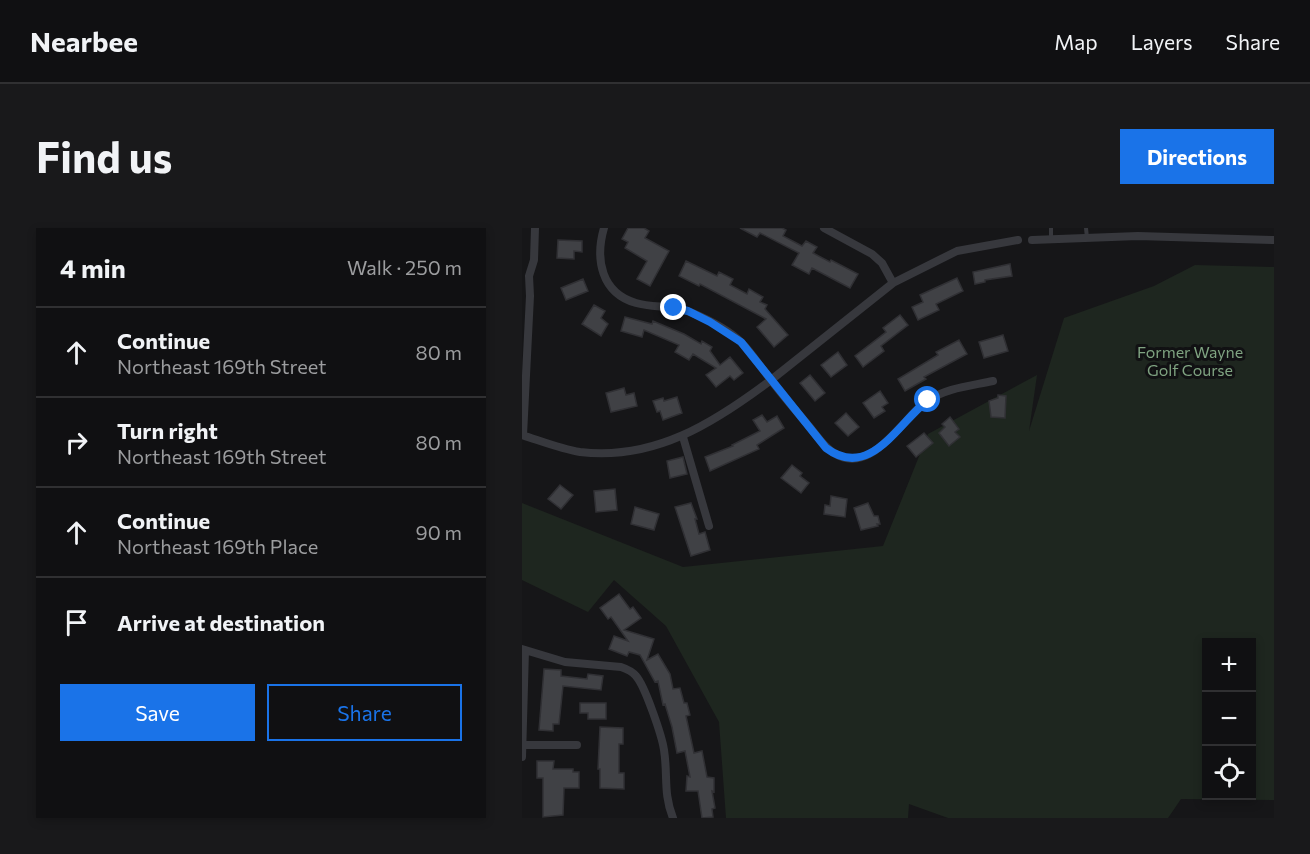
<!DOCTYPE html>
<html lang="en">
<head>
<meta charset="utf-8">
<style>
  body { margin:0; font-family:Commissioner,sans-serif; background:#19191b; color:#f1f3f6 }
  .controls { position:absolute; right:18px; bottom:18px; display:grid; overflow:hidden; border-radius:0px; box-shadow:0 3px 9px #0003 }
  .controls button { width:54px; height:54px; display:grid; place-items:center; padding:0; border:0; border-bottom:2px solid #303032; background:#101012; color:#f1f3f6; font:30px sans-serif }
  .stop { position:absolute; width:18px; height:18px; margin:-14px; border:4px solid #1a73e8; border-radius:50%; background:#fff }
  .stop.end { background:#1a73e8; border-color:#fff; box-shadow:0 2px 6px #0008 }
  .list { margin:0; padding:0; list-style:none }
  h2 { display:flex; justify-content:space-between; align-items:center; height:78px; margin:0; padding:0 24px; font-size:26px }
  h2 small { font-size:20px; font-weight:400; color:#9c9d9f }
  .list li { display:grid; grid-template-columns:39px 1fr auto; gap:18px; align-items:center; box-sizing:border-box; height:90px; padding:0 24px; border-top:2px solid #303032 }
  .list b { display:block; font-size:22px; white-space:nowrap }
  .list p { margin:0; font-size:20px; white-space:nowrap; color:#9c9d9f }
  .list em { font-size:20px; font-style:normal; color:#9c9d9f }
  .actions { display:flex; gap:12px; padding:18px 24px }
  .actions a { flex:1; padding:14px 0; border:2px solid #1a73e8; border-radius:0px; text-align:center; font-size:21px; color:#1a73e8 }
  .actions .main { background:#1a73e8; color:#fff }
  .icon { flex:none; width:33px; height:33px; fill:none; stroke:currentColor; stroke-width:2; stroke-linecap:round; stroke-linejoin:round }
  .map { position:relative; flex:none; width:752px; height:590px; overflow:hidden; border-radius:0px }
  header { display:flex; align-items:center; gap:36px; box-sizing:border-box; height:84px; padding:0 30px; background:#101012; border-bottom:2px solid #303032 }
  header strong { font-size:28px }
  nav { display:flex; gap:33px; margin-inline-start:auto; font-size:21px }
  .intro { display:flex; align-items:center; justify-content:space-between; box-sizing:border-box; height:144px; padding:0 36px }
  h1 { margin:0; font-size:42px }
  .button { padding:15px 27px; border-radius:0px; background:#1a73e8; color:#fff; font-size:21px; font-weight:700 }
  main { display:flex; gap:36px; padding:0 36px }
  aside { flex:1; background:#101012; border-radius:0px; box-shadow:0 3px 9px #0003 }
  .map>svg:first-child { display:block }
  .green { fill:#1e261f; fill-rule:evenodd }
  .building { fill:#404145; stroke:#303034; stroke-width:1.5 }
  .lines { fill:none; stroke-linecap:round; stroke-linejoin:round }
  .service { stroke:#37383d; stroke-width:4 }
  .minor { stroke:#37383d; stroke-width:8 }
  .route { stroke:#1a73e8; stroke-width:8 }
  .labels { text-anchor:middle; stroke-width:6; stroke-linejoin:round; paint-order:stroke }
  .park-label { font-size:16px; fill:#7fa381; stroke:#111113 }
</style>
</head>
<body>
<header>
<strong>Nearbee</strong>
<nav><a>Map</a><a>Layers</a><a>Share</a></nav>
</header>
<div class="intro"><h1>Find us</h1><a class="button">Directions</a></div>
<main>
<aside>
<h2>4 min<small>Walk · 250 m</small></h2>
<ul class="list">
<li><svg class="icon" aria-label="ahead" viewBox="0 0 24 24"><path d="M12 20V5M6 11l6-6 6 6"/></svg><div><b>Continue</b><p>Northeast 169th Street</p></div><em>80 m</em></li>
<li><svg class="icon" aria-label="right" viewBox="0 0 24 24"><path d="M7 20v-9h11M14 6l5 5-5 5"/></svg><div><b>Turn right</b><p>Northeast 169th Street</p></div><em>80 m</em></li>
<li><svg class="icon" aria-label="ahead" viewBox="0 0 24 24"><path d="M12 20V5M6 11l6-6 6 6"/></svg><div><b>Continue</b><p>Northeast 169th Place</p></div><em>90 m</em></li>
<li><svg class="icon" aria-label="arrive" viewBox="0 0 24 24"><path d="M6 21V4h12l-3 4 3 4H6"/></svg><div><b>Arrive at destination</b></div></li>
</ul>
<div class="actions"><a class="main">Save</a><a>Share</a></div>
</aside>
<div class="map">
<svg width="752" height="590" viewBox="0 0 752 590">
  <rect width="100%" height="100%" fill="#161618"/>
  <path class="green" d="M673,37L752,39V572L659,571L646,590H426L387,576L386,590H204L197,494L144,398L92,352L66,384L0,352V275L161,339L361,318L406,206L515,147L507,203L542,90L632,58ZM684,415H730V568H684Z"/>
  <path class="building" d="M106,0H122L127,3L123,10L147,23L128,58L115,51L125,33L103,20L106,14L100,11Z
    M218,0H260L264,2L261,8L280,18L284,13L295,19L291,25L308,34L309,32L336,46L328,60L290,40L287,46L270,37L277,25L238,5L235,9Z
    M36,12L60,13V24L52,23V31L35,30Z
    M164,33L195,48L197,44L211,51L208,57L225,66L227,61L241,69L238,74L245,77L243,81L266,107L252,119L235,99L244,91L178,56L177,58L157,48Z
    M488,36L490,48L463,52V54L453,56L451,44Z
    M435,50L441,63L414,76L417,82L396,92L390,79L401,74L398,67Z
    M61,51L66,63L44,72L39,60Z
    M72,77L83,83L79,90L86,96L79,108L60,96Z
    M378,87L386,97L359,118L362,123L341,139L333,128L364,104L361,100Z
    M103,89L130,96L131,93L162,106L179,116L180,113L190,119L188,123L198,137L208,129L221,145L212,152L208,148L194,159L184,147L194,140L171,126L167,132L153,124L157,117L122,102L120,109L99,103Z
    M481,107L486,123L462,130L457,114Z
    M437,112L445,126L402,149L404,151L383,163L376,151L416,127L414,124Z
    M316,124L325,137L309,149L299,137Z
    M288,147L303,165L293,173L278,155Z
    M102,160L104,167L112,165L115,178L89,184L84,165Z
    M358,163L366,175L360,179L363,183L352,190L341,175Z
    M476,167L484,168L483,190L469,189L467,173L476,170Z
    M155,169L160,185L141,192L138,183L135,184L131,173L141,170L142,173Z
    M324,185L337,199L326,208L313,195Z
    M240,187L245,194L255,188L262,200L235,217L237,221L188,243L183,229L211,218L210,217L238,203L231,192Z
    M428,189L437,201L433,204L438,209L427,218L417,205L423,199L420,196Z
    M402,205L411,215L394,229L385,218Z
    M161,229L165,246L148,250L145,233Z
    M270,237L280,245L278,248L287,255L279,265L259,250Z
    M38,257L51,267L39,281L26,271Z
    M93,261L95,282L74,284L72,263Z
    M309,268L325,271L323,289L302,286L303,277L308,278Z
    M169,275L175,291H173L177,306L183,304L188,322L169,328L153,279Z
    M346,275L352,288H356L358,296H355L356,298L339,302L332,280Z
    M113,279L137,286L132,302L109,296Z
    M97,366L108,381L111,379L119,390L102,402L132,411L125,432L136,426L148,446L151,461L158,460L162,475H165L168,487L164,488L172,525L180,523L185,549L192,550V564L190,563L193,580L190,581L191,589L180,590L176,563H164L165,548L168,549L163,523L155,525L150,499L143,476L141,477L136,453L133,454L118,427L107,424L105,428L87,421L92,408L106,413L89,389L86,391L78,380Z
    M22,441L39,442V448L65,451L66,446L81,448L79,462L41,458L37,496H31V503L17,502Z
    M58,475H84V491H66V485H58Z
    M78,499L101,500V516H97V545H102V561L78,560V541H76Z
    M15,533H32L31,541H51V544H57V560H42L41,587L21,589V550H15Z"/>
  <g class="lines">
    <path class="service" d="M564,0L565,10
      M529,10V0"/>
    <path class="minor" d="M82,0C73,31 79,65 114,75C131,80 151,77 168,84C185,91 207,102 220,115C231,126 239,140 249,152L371,55
      M302,0L350,26L360,35L371,55L435,23L496,12
      M510,12L616,8L752,12
      M0,207C19,213 39,221 58,224C132,233 192,195 249,152C261,168 274,183 287,198C295,208 302,219 312,225C350,249 380,190 405,173C424,160 448,158 471,153
      M1,207L8,68L7,48L12,32L13,0
      M161,209L187,298
      M0,421L43,434L99,439C105,441 110,443 114,448C123,458 140,508 142,522C146,547 141,565 151,590
      M0,517H55
      M0,529L3,422"/>
  </g>
  <g class="lines">
    <path class="route" d="M152,80L166,83L188,94L219,114L304,220C348,253 376,195 406,172"/>
  </g>
  <g class="labels">
    <g class="park-label">
      <text x="668" y="130">Former Wayne<tspan x="668" dy="18">Golf Course</tspan></text>
    </g>
  </g>
</svg>
<div class="controls">
<button>+</button>
<button>−</button>
<button><svg class="icon" aria-label="locate" viewBox="0 0 24 24"><circle cx="12" cy="12" r="6"/><path d="M12 2v4M12 18v4M2 12h4M18 12h4"/></svg></button>
</div>
<div class="stop" style="left:406px;top:172px"></div>
<div class="stop end" style="left:152px;top:80px"></div>
</div>
</main>
</body>
</html>
